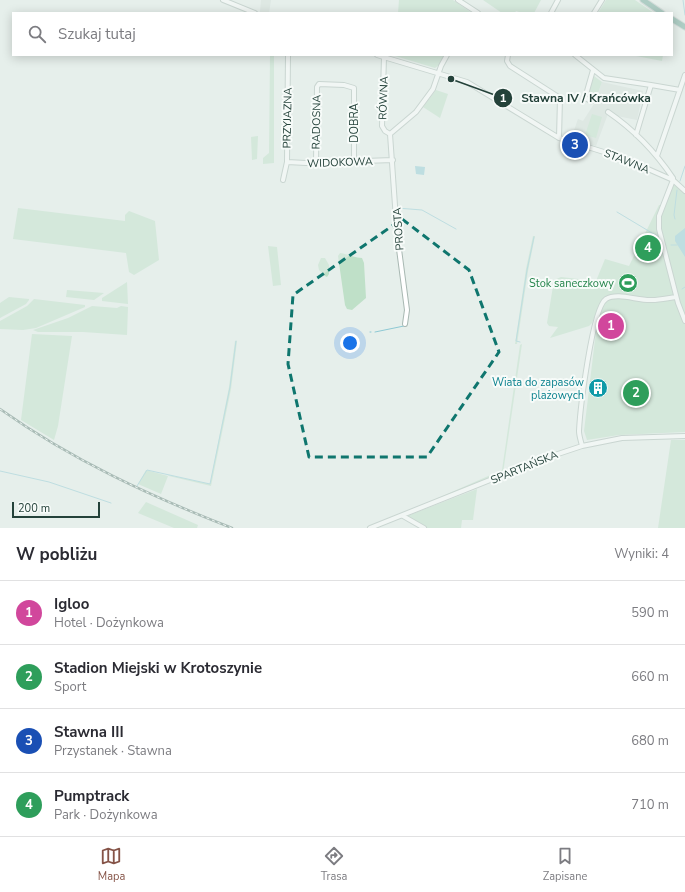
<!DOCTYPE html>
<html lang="pl">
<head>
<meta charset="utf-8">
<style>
  body { margin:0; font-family:"Nunito Sans",sans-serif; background:#f7f7f7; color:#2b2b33 }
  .scale { position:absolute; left:12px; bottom:10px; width:88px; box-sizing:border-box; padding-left:4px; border:2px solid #24423a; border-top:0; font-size:11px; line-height:14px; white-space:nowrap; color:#24423a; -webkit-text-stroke:3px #f7fbf9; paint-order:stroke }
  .you { position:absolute; left:350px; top:343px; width:14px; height:14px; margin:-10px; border:3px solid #fff; border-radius:50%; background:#1a73e8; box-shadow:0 0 0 6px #1a73e833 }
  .badge { display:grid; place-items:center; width:26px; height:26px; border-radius:50%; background:#855347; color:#fff; font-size:13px; font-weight:700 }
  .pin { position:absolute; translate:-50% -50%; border:2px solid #fff; box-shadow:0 1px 4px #0006 }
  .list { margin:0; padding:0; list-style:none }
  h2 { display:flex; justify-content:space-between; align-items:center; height:52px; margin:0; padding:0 16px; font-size:17px }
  h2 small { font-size:13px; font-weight:400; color:#7c7c81 }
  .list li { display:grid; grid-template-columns:26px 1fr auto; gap:12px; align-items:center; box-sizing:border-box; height:64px; padding:0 16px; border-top:1px solid #e1e1e2 }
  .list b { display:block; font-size:15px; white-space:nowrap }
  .list p { margin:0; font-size:13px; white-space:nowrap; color:#7c7c81 }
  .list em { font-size:13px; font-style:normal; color:#7c7c81 }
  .icon { flex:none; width:22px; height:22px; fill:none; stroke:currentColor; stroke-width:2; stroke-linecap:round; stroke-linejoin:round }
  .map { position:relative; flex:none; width:685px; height:528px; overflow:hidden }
  .search { position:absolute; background:#fff; box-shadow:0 2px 10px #0003; left:12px; right:12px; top:12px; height:44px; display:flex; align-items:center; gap:10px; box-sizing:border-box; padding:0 14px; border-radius:0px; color:#7c7c81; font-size:15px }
  .sheet { height:308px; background:#fff }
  nav { display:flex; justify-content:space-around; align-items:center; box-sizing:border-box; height:56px; border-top:1px solid #e1e1e2; background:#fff; font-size:11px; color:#7c7c81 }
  nav a { display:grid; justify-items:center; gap:2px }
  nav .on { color:#855347 }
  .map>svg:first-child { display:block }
  .built { fill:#d4dfda }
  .green { fill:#bfe0c8 }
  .water { fill:#8ec9d4 }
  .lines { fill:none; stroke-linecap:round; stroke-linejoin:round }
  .stream { stroke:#8ec9d4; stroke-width:1 }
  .minor-casing { stroke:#a8b8b2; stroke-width:6 }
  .major-casing { stroke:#c2cac8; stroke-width:7 }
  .minor { stroke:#fff; stroke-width:4 }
  .major { stroke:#6aa596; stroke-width:5 }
  .rail-casing { stroke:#5f7d75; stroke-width:2.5 }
  .rail { stroke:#f7fbf9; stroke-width:1; stroke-dasharray:3; stroke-linecap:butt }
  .marked { fill:none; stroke:#0f766e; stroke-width:3; stroke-dasharray:8 5; stroke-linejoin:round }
  .labels { text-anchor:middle; stroke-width:4; stroke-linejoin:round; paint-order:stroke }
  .street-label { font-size:11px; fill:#24423a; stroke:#f7fbf9 }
  .leisure-label { font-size:11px; fill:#27864d; stroke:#f7fbf9; text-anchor:end }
  .culture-label { font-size:11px; fill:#0d838f; stroke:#f7fbf9; text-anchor:end }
  .leader { fill:none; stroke:#24423a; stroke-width:1.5 }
  .callout-dot { fill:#24423a; stroke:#f7fbf9; stroke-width:1.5 }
  .mark-label { font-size:12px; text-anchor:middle; font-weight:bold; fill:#fff }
  .callout-label { font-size:12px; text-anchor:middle; font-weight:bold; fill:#24423a; stroke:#f7fbf9; stroke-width:4; stroke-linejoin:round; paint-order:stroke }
</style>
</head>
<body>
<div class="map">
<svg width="685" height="528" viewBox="0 0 685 528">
  <rect width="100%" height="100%" fill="#e6efeb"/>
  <path class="built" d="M261,0H271L269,13L260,12Z
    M602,82L643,91L637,120L617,116L609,111L596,146L571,139L578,119L583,121L594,104Z"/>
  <path class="green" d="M399,0H453L472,13H398Z
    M483,0H541L534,13H522L516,11L515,13H502Z
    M606,0H635L654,13H598Z
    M270,55H274V163L263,164V158L269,153Z
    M392,55H444L439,65L435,68Z
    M631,55H663L662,61Z
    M594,76L602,82L594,104L588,98V95Z
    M436,90L448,94L440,118L423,107Z
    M592,114L602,117L596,138L585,135Z
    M258,136L257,159L252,160L251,137Z
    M673,185L679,186L685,194V432L619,435L587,440L584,431L599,306L592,323L589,326L550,338L558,327L549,326L547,323L554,280L561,277L596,281L605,259L629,266L659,205H661Z
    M18,208L125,221V215L129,211L155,221L159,260L134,275L129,272L126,253L13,239Z
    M533,236H535L528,271L517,344H515L526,269Z
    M268,246L277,247L281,285L273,286Z
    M340,253C348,254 354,258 362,258L364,263L366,298L352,310L347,309L345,305L338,256Z
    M321,258H325L329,265V274L327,277L325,276L319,270L318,265Z
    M127,282L128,304L102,301V298Z
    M67,290L104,293L94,300L66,297Z
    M9,297L29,299V300L26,304L0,318V303Z
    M34,299L85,305V307L36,328L23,330L0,329V321L27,306Z
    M92,306L117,308L121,306L128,307L127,335L83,332H38L33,330L68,318Z
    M32,334L72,336L58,426L54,440L21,420Z
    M235,341H237L231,389L211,486L169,476L168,475L210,484L229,387Z
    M522,344L503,473L406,512L502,470L520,345Z
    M671,440H685V528H658Z
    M146,470L168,476L161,494L138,484Z
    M477,489L473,520H462L461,528H426L407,516Z
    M146,502L198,525L197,528H174L138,513Z"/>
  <path class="water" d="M415,166L425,167L424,175L416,174Z
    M685,228V257L675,241V236Z"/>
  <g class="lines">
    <path class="stream" d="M683,0L685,15
      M680,181L685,166
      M397,208L422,210L456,229
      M617,212L657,236
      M675,219L674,215L677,190
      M671,245H677
      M682,289L685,287
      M370,332H371
      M375,332L404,326
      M520,342L516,341L527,270L534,237
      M0,471L49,482L111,503
      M137,486L147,470L210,484L230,387L236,341"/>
    <g class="minor-casing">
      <path id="minor" d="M223,0L255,13
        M458,0L478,13
        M551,13L558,0
        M594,13L602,0
        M377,55L467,82L559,138L623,158L673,180L685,191
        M508,55L507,61L510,66L560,98L559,138
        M575,55L604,78L651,85L636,135
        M384,57L382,126L385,131L390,134
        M651,85L680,90
        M591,101L585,98L593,70
        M608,112C633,129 656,153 673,178V180
        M390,134L397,234L407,310L405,324
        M390,134L416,112L433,89L441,66L447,55
        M657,156L685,75
        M287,162L306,163L393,160
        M316,162L317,87L319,84L344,85L354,88V162
        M283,180L287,162L288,55
        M673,180L659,216V229L678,303L685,321
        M582,446C581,441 579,436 579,431C580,411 592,308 606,299C618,292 638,301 652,300C660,300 668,298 676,297
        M403,516L424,528
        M370,528L540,460L582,446L622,438L685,436"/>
    </g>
    <g class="major-casing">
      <path id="major" d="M643,0L662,13
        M672,19L685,27"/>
    </g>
    <use href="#minor" class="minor"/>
    <use href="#major" class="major"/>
    <g class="rail-casing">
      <path id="rail" d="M0,409C72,460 150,496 232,528"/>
    </g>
    <use href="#rail" class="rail"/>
  </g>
  <path d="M0 0H685V528H0ZM402,219L469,270L499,352L427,457H309L288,364L293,295Z" fill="#e6efeb" fill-opacity=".55" fill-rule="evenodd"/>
  <path class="marked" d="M402,219L469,270L499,352L427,457H309L288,364L293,295Z"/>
  <defs>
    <g id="stadium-disc" transform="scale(1)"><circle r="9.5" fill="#2e9e5b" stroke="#f7fbf9"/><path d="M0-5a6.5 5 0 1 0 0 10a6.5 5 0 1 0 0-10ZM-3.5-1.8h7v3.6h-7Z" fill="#fff"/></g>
    <g id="building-disc" transform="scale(1)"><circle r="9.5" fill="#0f9aa8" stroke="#f7fbf9"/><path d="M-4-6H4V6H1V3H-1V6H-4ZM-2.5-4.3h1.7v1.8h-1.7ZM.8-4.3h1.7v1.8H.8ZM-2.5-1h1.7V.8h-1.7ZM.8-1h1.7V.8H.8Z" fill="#fff"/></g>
  </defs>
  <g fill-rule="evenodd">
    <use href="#stadium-disc" x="628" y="283"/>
    <use href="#building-disc" x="598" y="388"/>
  </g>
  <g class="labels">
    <g class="street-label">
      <text transform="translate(383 98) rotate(-88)" y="4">RÓWNA</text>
      <text transform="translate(287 118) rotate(-89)" y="4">PRZYJAZNA</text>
      <text transform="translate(316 122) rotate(-89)" y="4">RADOSNA</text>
      <text transform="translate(354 123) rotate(-90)" y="4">DOBRA</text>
      <text transform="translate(627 161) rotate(22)" y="4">STAWNA</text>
      <text transform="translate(340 162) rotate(-2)" y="4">WIDOKOWA</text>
      <text transform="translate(398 229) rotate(-94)" y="4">PROSTA</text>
      <text transform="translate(524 467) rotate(-22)" y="4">SPARTAŃSKA</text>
    </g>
    <g class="leisure-label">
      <text x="614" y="287">Stok saneczkowy</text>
    </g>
    <g class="culture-label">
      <text x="584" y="386">Wiata do zapasów<tspan x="584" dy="13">plażowych</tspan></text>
    </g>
  </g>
  <path class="leader" d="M451 79L503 98"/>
  <g class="callout-dot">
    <circle cx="451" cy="79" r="4"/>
    <circle cx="503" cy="98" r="10"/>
  </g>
  <g class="mark-label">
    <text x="503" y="102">1</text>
  </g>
  <g class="callout-label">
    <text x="586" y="102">Stawna IV / Krańcówka</text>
  </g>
</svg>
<div class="scale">200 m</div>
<div class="you"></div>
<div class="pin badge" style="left:611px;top:326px;background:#d1479c">1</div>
<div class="pin badge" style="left:636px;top:393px;background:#2e9e5b">2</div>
<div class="pin badge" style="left:575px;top:145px;background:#1a4fb4">3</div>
<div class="pin badge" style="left:648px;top:248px;background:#2e9e5b">4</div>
<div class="search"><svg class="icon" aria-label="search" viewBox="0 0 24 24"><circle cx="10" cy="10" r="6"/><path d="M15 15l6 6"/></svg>Szukaj tutaj</div>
</div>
<section class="sheet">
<h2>W pobliżu<small>Wyniki: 4</small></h2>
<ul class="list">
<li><span class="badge" style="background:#d1479c">1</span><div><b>Igloo</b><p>Hotel · Dożynkowa</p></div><em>590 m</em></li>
<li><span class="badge" style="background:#2e9e5b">2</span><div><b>Stadion Miejski w Krotoszynie</b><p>Sport</p></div><em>660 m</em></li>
<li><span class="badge" style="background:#1a4fb4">3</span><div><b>Stawna III</b><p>Przystanek · Stawna</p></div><em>680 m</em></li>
<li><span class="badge" style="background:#2e9e5b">4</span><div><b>Pumptrack</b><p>Park · Dożynkowa</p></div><em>710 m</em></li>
</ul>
</section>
<nav>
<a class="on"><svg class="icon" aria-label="map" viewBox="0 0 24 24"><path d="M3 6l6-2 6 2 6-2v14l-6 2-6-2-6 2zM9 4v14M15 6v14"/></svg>Mapa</a>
<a><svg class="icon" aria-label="directions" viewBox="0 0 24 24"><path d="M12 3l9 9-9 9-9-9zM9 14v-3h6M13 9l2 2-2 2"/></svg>Trasa</a>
<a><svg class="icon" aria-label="saved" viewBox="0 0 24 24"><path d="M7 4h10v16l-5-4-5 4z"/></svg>Zapisane</a>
</nav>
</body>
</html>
